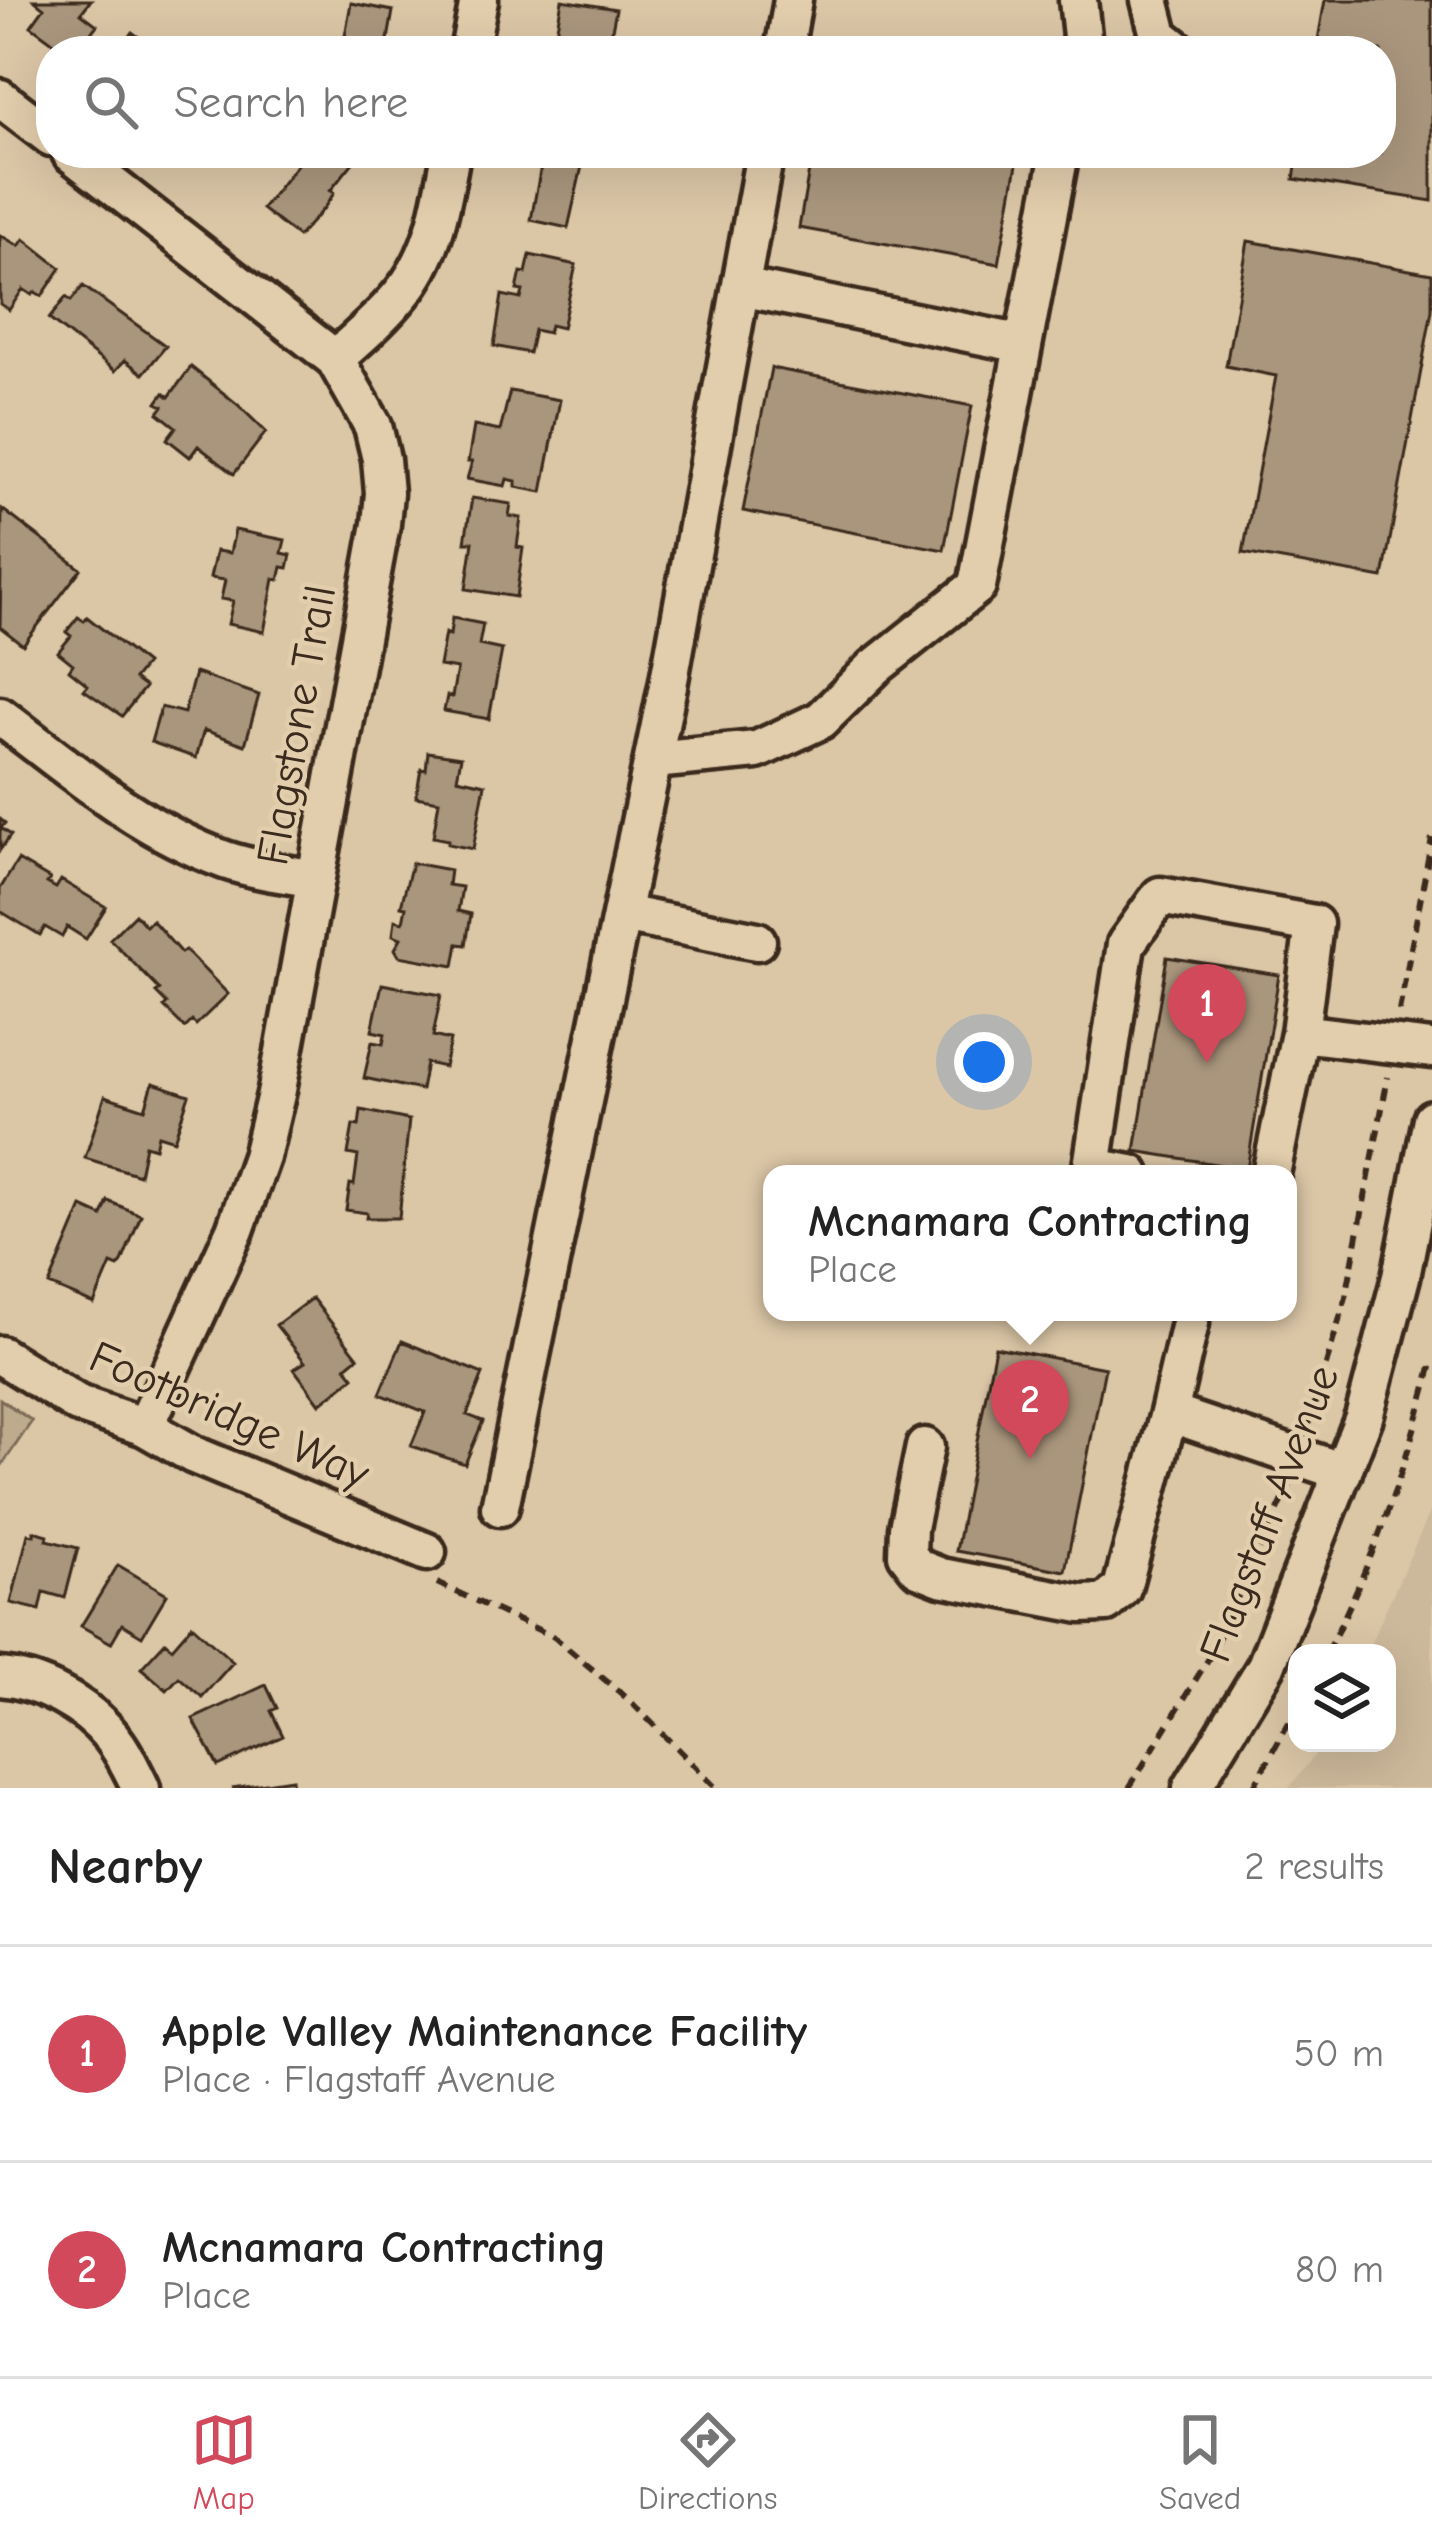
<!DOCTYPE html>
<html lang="en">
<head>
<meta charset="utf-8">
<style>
  body { margin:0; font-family:"Comic Neue",sans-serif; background:#f2f2f2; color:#222 }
  .controls { position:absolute; right:36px; bottom:36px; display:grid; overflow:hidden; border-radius:24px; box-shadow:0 12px 48px #0002 }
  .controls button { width:108px; height:108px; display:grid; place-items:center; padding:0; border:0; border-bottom:3px solid #e0e0e0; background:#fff; color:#222; font:60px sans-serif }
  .you { position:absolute; left:984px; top:1062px; width:42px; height:42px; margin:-30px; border:9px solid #fff; border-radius:50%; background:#1a73e8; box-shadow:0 0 0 18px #1a73e833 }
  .badge { display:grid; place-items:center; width:78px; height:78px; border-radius:50%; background:#d1495b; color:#fff; font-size:39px; font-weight:700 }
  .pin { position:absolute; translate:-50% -99px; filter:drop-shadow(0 3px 6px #0008) }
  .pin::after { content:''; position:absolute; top:63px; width:42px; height:36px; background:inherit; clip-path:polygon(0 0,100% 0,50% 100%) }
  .popup { position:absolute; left:763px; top:1165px; width:534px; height:156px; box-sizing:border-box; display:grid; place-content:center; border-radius:24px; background:#fff; filter:drop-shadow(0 3px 9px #0005); font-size:39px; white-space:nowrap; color:#767676 }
  .popup b { font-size:45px; color:#222 }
  .popup::after { content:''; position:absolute; left:50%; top:100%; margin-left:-24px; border:24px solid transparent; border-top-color:#fff }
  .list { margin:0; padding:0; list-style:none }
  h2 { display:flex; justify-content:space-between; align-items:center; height:156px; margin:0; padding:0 48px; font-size:51px }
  h2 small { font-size:39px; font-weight:400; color:#767676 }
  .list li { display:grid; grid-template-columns:78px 1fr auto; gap:36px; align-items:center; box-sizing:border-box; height:216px; padding:0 48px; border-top:3px solid #e0e0e0 }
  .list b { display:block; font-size:45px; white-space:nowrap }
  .list p { margin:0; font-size:39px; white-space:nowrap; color:#767676 }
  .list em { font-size:39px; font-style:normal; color:#767676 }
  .icon { flex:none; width:66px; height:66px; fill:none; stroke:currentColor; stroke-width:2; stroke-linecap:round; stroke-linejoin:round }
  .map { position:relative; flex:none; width:1432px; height:1788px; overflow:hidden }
  .search { position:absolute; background:#fff; box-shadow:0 12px 48px #0002; left:36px; right:36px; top:36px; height:132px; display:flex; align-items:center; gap:30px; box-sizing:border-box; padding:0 42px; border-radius:48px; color:#767676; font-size:45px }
  .sheet { height:588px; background:#fff }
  nav { display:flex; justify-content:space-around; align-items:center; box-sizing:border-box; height:168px; border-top:3px solid #e0e0e0; background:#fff; font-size:33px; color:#767676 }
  nav a { display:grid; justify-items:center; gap:6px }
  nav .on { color:#d1495b }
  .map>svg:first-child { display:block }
  .built { fill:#ccb89a }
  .green { fill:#beaa8d; stroke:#7c6a56; stroke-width:3 }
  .building { fill:#aa967d; stroke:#3b2a1e; stroke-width:3 }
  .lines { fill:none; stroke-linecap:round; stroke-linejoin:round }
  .minor-casing { stroke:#3b2a1e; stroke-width:45 }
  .path { stroke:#3b2a1e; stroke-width:6; stroke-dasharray:12 9; stroke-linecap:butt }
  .minor { stroke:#e2cdac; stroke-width:36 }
  .labels { text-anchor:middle; stroke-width:9; stroke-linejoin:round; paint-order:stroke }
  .street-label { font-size:45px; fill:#3b2a1e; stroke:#e2cdac }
</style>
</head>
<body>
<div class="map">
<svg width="1432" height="1788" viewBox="0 0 1432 1788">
  <rect width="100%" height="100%" fill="#dbc6a6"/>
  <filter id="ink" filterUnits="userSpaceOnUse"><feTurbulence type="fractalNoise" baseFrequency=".00833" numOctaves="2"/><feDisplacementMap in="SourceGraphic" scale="24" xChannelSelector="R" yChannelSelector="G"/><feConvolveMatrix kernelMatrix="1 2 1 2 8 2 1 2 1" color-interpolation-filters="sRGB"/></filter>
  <g filter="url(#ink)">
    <path class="built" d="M1432,1508V1788H1289L1324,1743H1387V1653H1366Z"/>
    <path class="green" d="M0,1399L32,1421L2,1465L0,1464Z"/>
    <path class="building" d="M34,0H91L81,13L97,25L77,51H65L31,26L44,8Z
      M562,0L616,9L608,51L553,49Z
      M1325,0H1432V201L1294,179L1298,153H1381V51H1316Z
      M351,3L393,11L386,51H321L323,42L343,47Z
      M132,32L157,51H118Z
      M306,153L360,154L330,191L334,193L324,208L298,237L262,209Z
      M525,153H585L568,228L531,220L541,166L524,163Z
      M812,153H1019L999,264L799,228Z
      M0,235L19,246L24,239L61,268L42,296L35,292L32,295L23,289L9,310L0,304Z
      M1248,241L1432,274V310L1383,578L1243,553L1276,376L1226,366Z
      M530,255L576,265L562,328L550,325L548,333L534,330L529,353L494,346L502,295L521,299L523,291L517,290L521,272L526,273Z
      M83,286L166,346L143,374L125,360L115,371L49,319L66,297L71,301Z
      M191,367L237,404L266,432L234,474L198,446L190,457L167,439L176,427L158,413L163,406L157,403L164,393L169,397Z
      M771,368L972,406L944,550L743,511Z
      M510,391L560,400L542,492L516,487V481L507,479L505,486L467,479L472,462H468L474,426L500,431Z
      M472,498L511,504L509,516L521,518L517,547L523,548L516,597L466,589L473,542H465Z
      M2,509L81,569L23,645L0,627Z
      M235,530L285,540L282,553L291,555L288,568L282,567L279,580L274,579L264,632L228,624L233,601L221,599L225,580L210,578L216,551L230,553Z
      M78,617L84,621L87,617L146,664L134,679L145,687L122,716L84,690L88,685L69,670L73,664L58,652L71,636L66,632Z
      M452,618L483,624L479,645L502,650L489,719L444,711L447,696L452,697L457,669L439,666L445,633L450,635Z
      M195,673L259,695L245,745L204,730L196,758L151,742L161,707L184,713Z
      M428,752L461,757L457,778L485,784L473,849L448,844V840L433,837L439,801L416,797L421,769L426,770Z
      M0,819L5,823L1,828L11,835L0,850Z
      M18,860L50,879L47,883L56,888L61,880L106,907L86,939L67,927L62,937L45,927L40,935L0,911V889Z
      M412,863L450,870L448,885L462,887L458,911L471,914L466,945L458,944L454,966L399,956L395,949L401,938L393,935L395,920L403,922L406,907L401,906Z
      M135,914L146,926L152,920L181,953L185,950L228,994L196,1025L192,1021L185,1028L164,1007L167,1004L156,993L160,990L110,939Z
      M1167,957L1279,975L1247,1169L1135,1151Z
      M382,984L441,995L433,1036L450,1040L444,1067L426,1063L421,1090L364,1078L372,1042L383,1044L385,1034L372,1031Z
      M153,1083L189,1095L174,1140L158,1135L155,1148L145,1145L139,1175L85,1158L105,1096L145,1109Z
      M361,1110L409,1120L399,1218H366L367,1213L346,1210L350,1184L354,1185L358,1156L348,1154L353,1125L359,1126Z
      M108,1201L141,1215L122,1262L118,1267L111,1264L94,1304L49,1285L82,1207L102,1216Z
      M312,1298L358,1357L346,1367L354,1377L320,1404L294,1369L305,1362L276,1325Z
      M402,1341L483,1374L467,1415L483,1421L465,1464L411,1446L425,1412L380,1394Z
      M995,1347L1105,1368L1065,1571L956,1551Z
      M34,1531L48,1535L47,1540L78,1548L65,1598L44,1592L40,1610L11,1603L28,1534L34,1535Z
      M118,1565L167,1594L142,1636L122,1624L111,1643L81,1626Z
      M192,1625L233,1662L202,1697L179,1677L167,1690L141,1668L165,1642L172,1648Z
      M266,1685L277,1708L271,1711L283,1736L218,1766L193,1719Z
      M292,1779L293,1788H232Z"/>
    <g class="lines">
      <g class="minor-casing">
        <path id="minor" d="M1078,0L1082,36L1079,51
          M1150,0L1159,35L1179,51
          M469,51L479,0
          M784,51L793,0
          M0,98L51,137
          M71,153L335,359L373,426L381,459L384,493L381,524L277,1090L261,1157L235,1230L145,1427
          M741,287L1023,344
          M335,359C358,338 382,318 402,293C435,253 442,202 451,153
          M0,716C71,770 139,829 225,860C254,870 286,874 316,879
          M653,760L757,750L821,720L875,667L977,586L1060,153
          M622,914L757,941
          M1300,1033L1432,1049
          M1131,1174L1092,1167L1126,944L1160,896L1314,924L1300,1033L1271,1174
          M0,1355L78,1404L145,1427L194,1455L427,1552
          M1169,1413L1190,1323L1189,1312
          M925,1447L908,1528L907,1554L918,1568L941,1577L1081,1604L1106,1603L1122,1588L1169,1413L1343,1472
          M500,1507L668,686L765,153
          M0,1677C40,1680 86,1705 111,1736C124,1752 132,1770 141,1788
          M1192,1788L1266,1666L1364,1417L1401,1277L1432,1119"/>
      </g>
      <path class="path" d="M1399,1011L1432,838
        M1308,1426L1346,1297L1388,1077
        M437,1583L554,1637L629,1700L716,1788
        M1326,1653C1374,1563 1407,1462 1432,1363
        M1129,1788L1209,1658L1290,1485
        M1253,1788L1297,1708"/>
      <use href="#minor" class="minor"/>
    </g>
  </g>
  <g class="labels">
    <g class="street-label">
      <text transform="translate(295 725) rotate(-80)" y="16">Flagstone Trail</text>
      <text transform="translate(230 1414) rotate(24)" y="16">Footbridge Way</text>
      <text transform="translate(1268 1513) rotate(-69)" y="16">Flagstaff Avenue</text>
    </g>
  </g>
</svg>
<div class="controls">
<button><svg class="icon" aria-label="layers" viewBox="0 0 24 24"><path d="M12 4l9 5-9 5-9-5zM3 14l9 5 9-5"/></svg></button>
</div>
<div class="you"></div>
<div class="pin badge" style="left:1207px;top:1063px">1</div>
<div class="pin badge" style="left:1030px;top:1459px">2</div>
<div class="popup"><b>Mcnamara Contracting</b>Place</div>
<div class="search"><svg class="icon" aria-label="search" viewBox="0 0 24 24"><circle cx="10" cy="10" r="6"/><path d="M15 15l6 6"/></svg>Search here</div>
</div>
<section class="sheet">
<h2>Nearby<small>2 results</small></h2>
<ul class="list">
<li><span class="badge">1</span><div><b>Apple Valley Maintenance Facility</b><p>Place · Flagstaff Avenue</p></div><em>50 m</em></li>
<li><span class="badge">2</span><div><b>Mcnamara Contracting</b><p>Place</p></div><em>80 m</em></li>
</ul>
</section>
<nav>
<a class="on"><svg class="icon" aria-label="map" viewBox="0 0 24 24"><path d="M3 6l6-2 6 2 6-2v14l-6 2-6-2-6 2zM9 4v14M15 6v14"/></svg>Map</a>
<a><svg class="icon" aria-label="directions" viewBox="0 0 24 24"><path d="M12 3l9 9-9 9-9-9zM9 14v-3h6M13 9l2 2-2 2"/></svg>Directions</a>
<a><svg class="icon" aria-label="saved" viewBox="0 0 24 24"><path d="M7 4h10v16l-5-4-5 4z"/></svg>Saved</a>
</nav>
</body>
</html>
